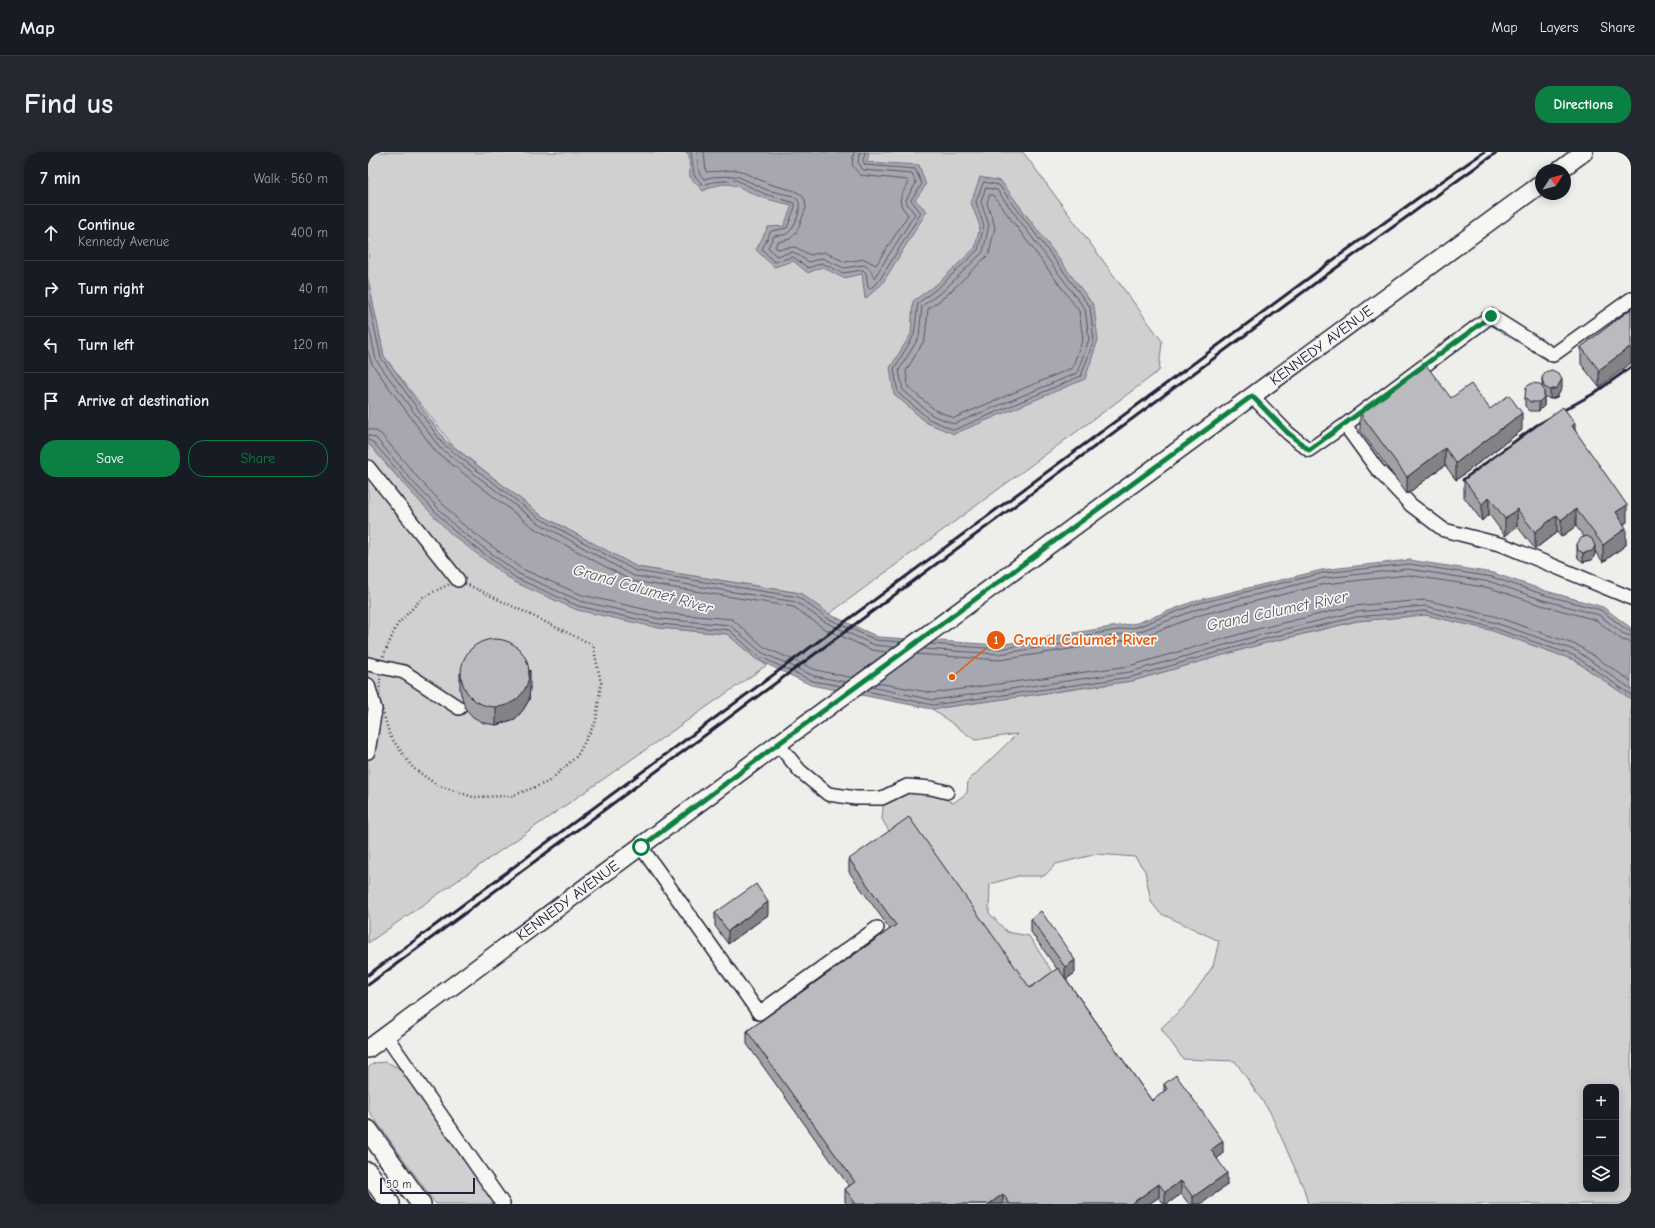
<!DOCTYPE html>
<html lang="en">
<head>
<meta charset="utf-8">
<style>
  body { margin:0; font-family:"Comic Neue",sans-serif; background:#242831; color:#f1f3f6 }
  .controls { position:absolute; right:12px; bottom:12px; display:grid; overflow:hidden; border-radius:8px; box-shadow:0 2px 10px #0003 }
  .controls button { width:36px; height:36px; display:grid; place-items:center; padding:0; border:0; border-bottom:1px solid #363941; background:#171b24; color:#f1f3f6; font:20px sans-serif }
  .compass { position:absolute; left:1167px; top:12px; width:36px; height:36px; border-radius:50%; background:#171b24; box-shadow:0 2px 10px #0003; rotate:54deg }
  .scale { position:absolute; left:12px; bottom:10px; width:95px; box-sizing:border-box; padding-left:4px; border:2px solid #22223b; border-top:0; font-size:11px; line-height:14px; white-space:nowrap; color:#22223b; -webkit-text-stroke:3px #f6f6f2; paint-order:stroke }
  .stop { position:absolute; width:12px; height:12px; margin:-9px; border:3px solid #0b8043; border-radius:50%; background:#fff }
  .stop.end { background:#0b8043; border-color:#fff; box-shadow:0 1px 4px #0008 }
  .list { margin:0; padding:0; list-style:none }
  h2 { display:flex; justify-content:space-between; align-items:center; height:52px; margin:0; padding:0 16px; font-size:17px }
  h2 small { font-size:13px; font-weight:400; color:#9ea1a6 }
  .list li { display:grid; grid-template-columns:26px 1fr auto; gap:12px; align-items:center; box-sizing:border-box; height:56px; padding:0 16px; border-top:1px solid #363941 }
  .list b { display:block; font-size:15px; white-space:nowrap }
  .list p { margin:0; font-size:13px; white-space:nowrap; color:#9ea1a6 }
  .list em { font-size:13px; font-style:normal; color:#9ea1a6 }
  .actions { display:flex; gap:8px; padding:12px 16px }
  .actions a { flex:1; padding:9px 0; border:1px solid #0b8043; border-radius:16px; text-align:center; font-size:14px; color:#0b8043 }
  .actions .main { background:#0b8043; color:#fff }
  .icon { flex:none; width:22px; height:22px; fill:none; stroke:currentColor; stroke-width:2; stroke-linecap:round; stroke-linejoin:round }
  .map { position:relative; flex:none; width:1263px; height:1052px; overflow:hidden; border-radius:16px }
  header { display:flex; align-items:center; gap:24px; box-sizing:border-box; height:56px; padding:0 20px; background:#171b24; border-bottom:1px solid #363941 }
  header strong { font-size:19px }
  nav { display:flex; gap:22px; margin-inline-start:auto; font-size:14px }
  .intro { display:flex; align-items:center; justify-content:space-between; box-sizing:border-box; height:96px; padding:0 24px }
  h1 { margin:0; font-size:28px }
  .button { padding:10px 18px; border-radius:16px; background:#0b8043; color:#fff; font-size:14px; font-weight:700 }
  main { display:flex; gap:24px; padding:0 24px }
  aside { flex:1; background:#171b24; border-radius:16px; box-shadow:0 2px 10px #0003 }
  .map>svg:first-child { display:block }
  .green { fill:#d0d0d1; stroke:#797986; fill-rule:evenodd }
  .water { fill:#a7a7af; stroke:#727281 }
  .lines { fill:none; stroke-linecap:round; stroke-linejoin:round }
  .shore { stroke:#575769; stroke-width:1 }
  .minor-casing { stroke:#22223b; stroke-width:16 }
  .major-casing { stroke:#22223b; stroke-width:20 }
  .highway-casing { stroke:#22223b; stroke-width:22 }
  .path { stroke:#22223b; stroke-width:2.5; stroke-dasharray:1 3; stroke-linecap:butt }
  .minor { stroke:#f6f6f2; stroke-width:13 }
  .major { stroke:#f6f6f2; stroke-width:17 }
  .highway { stroke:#f6f6f2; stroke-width:19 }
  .rail { stroke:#22223b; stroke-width:3 }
  .wall { fill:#a1a1a4; stroke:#22223b }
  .shaded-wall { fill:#838386; stroke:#22223b }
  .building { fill:#bbbbbf; stroke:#22223b }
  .route { stroke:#0b8043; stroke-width:5 }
  .labels { text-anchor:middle; stroke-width:3.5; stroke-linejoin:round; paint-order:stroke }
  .street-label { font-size:15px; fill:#22223b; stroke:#f6f6f2 }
  .water-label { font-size:16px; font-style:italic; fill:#575769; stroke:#f6f6f2 }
  .leader { fill:none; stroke:#e8590c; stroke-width:1.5 }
  .callout-dot { fill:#e8590c; stroke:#f6f6f2; stroke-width:1.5 }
  .mark-label { font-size:12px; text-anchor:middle; font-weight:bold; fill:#fff }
  .callout-label { font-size:16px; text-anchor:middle; font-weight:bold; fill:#e8590c; stroke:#f6f6f2; stroke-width:3.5; stroke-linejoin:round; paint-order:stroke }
</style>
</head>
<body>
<header>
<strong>Map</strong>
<nav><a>Map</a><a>Layers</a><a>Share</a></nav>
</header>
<div class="intro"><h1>Find us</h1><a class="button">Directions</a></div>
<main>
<aside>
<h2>7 min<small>Walk · 560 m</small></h2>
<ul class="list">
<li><svg class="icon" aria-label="ahead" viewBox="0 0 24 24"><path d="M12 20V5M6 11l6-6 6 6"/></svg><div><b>Continue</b><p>Kennedy Avenue</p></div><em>400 m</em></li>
<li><svg class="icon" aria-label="right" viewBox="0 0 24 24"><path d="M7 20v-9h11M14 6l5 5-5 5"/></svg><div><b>Turn right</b></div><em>40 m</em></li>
<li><svg class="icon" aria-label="left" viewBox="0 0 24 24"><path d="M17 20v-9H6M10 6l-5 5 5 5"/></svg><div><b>Turn left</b></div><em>120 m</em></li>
<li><svg class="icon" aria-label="arrive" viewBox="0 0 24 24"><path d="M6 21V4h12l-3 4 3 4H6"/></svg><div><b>Arrive at destination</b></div></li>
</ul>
<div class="actions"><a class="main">Save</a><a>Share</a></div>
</aside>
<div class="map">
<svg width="1263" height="1052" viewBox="0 0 1263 1052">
  <rect width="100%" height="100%" fill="#eeeeeb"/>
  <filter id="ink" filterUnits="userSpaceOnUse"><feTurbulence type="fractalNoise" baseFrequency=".025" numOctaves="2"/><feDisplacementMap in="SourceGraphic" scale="8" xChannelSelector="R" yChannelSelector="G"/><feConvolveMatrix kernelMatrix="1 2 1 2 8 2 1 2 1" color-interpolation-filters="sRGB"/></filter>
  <g filter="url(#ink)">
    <path class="green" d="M0,0H655L794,189L791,219L461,462L432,441L269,415L173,363L85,294L16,204L0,127Z
      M0,291L40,337L291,476L359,482L388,507L399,513L0,791Z
      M1058,463L1122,478L1206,508L1263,547V1052H940L936,1037L902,960L867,909L815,907L793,876L817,854L845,814L851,789L792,761L783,750L777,719L767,705L729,702L688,712L676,724H650L622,732L621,761L639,780L661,784L690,829L662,848L526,688L514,667L516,645L534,636L560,638L585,651L599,641L600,629L649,582L607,588L564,557L764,529L894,492L989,469ZM1218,935H1248V1037H1218Z
      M18,910L31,916L128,1052H68L0,958V916L6,911Z"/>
    <path class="water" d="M318,0H501L499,10L551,13L558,33L547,48L559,59L514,132L497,147L494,122L475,126L454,115L440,121L425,109L406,115L388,98L400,75L416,74L424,53C415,51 405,49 396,46C370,37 364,24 335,39L322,25L321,3Z
      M612,25L633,29L726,154L730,188L717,227L586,282L559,271L526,242L522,216L543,182L545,149L569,132L607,96L612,74L603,51Z
      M0,127L16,204L78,289L173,363L269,415L432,441L461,462L510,485L630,493L769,471L827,449L954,418L1041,408L1125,421L1178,439L1235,455L1263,476V547L1206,508L1122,478L1058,463L989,469L894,492L764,529L564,557L443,533L388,507L359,482L291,476L209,458L146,430L83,382L40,337L0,291Z"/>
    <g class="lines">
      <path class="shore" d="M323,0L326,23L335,33L345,30L368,28L397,42L426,51L427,55L419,76L403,79L394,97L406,110L425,105L440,116L454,111L475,121L495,118L498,121L500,135L502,137L511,129L553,61L543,48L554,32L547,17L497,13L495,9L497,0
        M329,0L331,21L336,27L344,25L369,24L399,38L425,44L430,48C434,55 428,74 421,80C418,84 411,83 406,84L400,95L408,104L425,100L441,110L454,106L476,116L496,113L502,117L506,126L547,62L540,53L538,48L548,31L544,22L495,18L490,10L492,0
        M336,0L338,20L370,18L401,32L427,39L434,43L437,48L438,56L429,79L422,87L410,90L407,94L409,97L427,95L442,103L456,100L477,110L496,107L508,113L540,63C538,60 536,58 534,55C529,45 537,38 541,30L539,28L492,23L484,13L486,0
        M616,30L631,33L722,155L726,188L713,224L586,278L561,267L530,241L526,217L546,183L550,151L571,135L610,98L616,74L608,50Z
        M618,36L629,38L717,157L721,187L709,221L586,272L564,263L535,238L531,218L551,185L554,154L575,139L615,100L621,73L613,50Z
        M622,43H625L711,159L715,187L704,216L586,266L567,258L540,235L538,219L557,187L560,157L579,143L621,102L627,75L619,51Z
        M0,146L13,206L75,292L171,366L268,419L430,445L459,466L508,488L533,490
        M0,170L8,208L71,295L169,370L266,424L428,450L457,470L506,493L526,495
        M0,199L4,212L68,300L166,376L264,429L426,455L455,476L504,498L519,500
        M0,277L8,279L13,282L51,327L93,371L154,417L214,443L293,461L364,467L396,495L448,518L485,526
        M0,283L8,286L46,331L89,376L151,422L212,449L292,467L362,473L393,500L446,524L478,530
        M0,288L5,290L43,334L86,379L148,426L210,454L291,472L361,478L390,504L445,529L473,534
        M562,492L631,497L769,475L828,452L955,421L1041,412L1124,425L1177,443L1233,458L1259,478H1263
        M556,497L631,502L770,480L830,457L956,426L1040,417L1123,430L1175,448L1231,463L1256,482L1263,484
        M548,502L632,508L771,486L832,463L957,432L1040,423L1122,436L1173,453L1228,468L1254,488L1263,490
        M510,531L565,541L761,514L890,477L985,454L1057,448L1126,464L1211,494L1263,529
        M503,535L565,548L762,520L892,483L987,460L1057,454L1125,470L1209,499L1263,537
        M498,539L565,553L763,525L893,488L988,465L1057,459L1123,475L1207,504L1263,543"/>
      <g class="minor-casing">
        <path id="minor" d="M884,244L920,281L941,298L977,273L1009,317L1043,353L1076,378L1135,393L1263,446
          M977,273L1123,164L1185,203L1263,147
          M0,315L90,428
          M0,512L36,520L91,556
          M0,533L7,557L0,600
          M410,592L432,619L460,642L488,646H514L539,634L563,636L579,640
          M273,695L391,861L509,776
          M18,884L135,1052"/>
      </g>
      <g class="major-casing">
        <g id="major">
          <path d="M1192,18L1216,0"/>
          <path id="s1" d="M0,897L410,592L1173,32"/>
        </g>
      </g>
      <g class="highway-casing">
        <path id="highway" d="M0,978L53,1052
          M0,1020L22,1052"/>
      </g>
      <path class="path" d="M90,428L225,493L233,531L228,569L209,604L180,630L144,644L105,645L69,633L45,616L22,584L11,547L13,509L29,473L55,445Z"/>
      <use href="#minor" class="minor"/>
      <use href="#major" class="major"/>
      <use href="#highway" class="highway"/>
      <path class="rail" d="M1095,328L1169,273L1225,242L1263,215
        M0,823L961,111L1050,46L1116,0
        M0,833L957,124L1129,0"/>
    </g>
    <path class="wall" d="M1263,157L1231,235L1213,212V195Z
      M1174,226L1194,236L1189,245L1182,247L1176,244V254L1171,259H1162L1157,254V245L1174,235Z
      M1083,246L1122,257L1154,278L1088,328L1077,313L1039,342L992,278V261Z
      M1207,278L1259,370L1256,372L1258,393L1235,410L1227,399V402L1224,408L1215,410L1210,406L1209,401V392L1216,385L1208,374L1193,385L1189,380L1167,397L1149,374L1137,384L1121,362L1114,369L1096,345V328Z
      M92,521L162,535L161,548L155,558L147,567L128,573L116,571L105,565L97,556L92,538Z
      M481,707L662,836L689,817L663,780V767L707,821L698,827L784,949L796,940V932L855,1002L849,1006L859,1033L833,1052H821L813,1042L799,1052H796L791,1045L781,1052H479L477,1050V1037L481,1034L379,892V879L522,777L481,720Z
      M347,761L400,763L360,792L347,774Z"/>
    <path class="shaded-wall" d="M1263,194V211L1231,235V218Z
      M1194,227V236L1189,245L1182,247V238Z
      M1176,238V254L1171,259V250Z
      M1154,261V278L1088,328V311Z
      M1207,271V288L1204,274Z
      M1077,296V313L1039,342V325Z
      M1121,345V362L1114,369V352Z
      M1259,353V370L1248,377V360Z
      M1149,357V374L1137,384V367Z
      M1208,357V374L1193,385V368Z
      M1189,363V380L1167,397V380Z
      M1258,376V393L1235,410V393Z
      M1227,394V402L1224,408L1215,410V401Z
      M162,518V535L161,548L155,558L147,567L128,573V556Z
      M400,750V763L360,792V779Z
      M707,808V821L697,828V815Z
      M855,989V1002L843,1011V998Z
      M859,1021V1033L833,1052H825V1045Z
      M813,1029V1042L799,1052H797V1040Z
      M791,1032V1045L781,1052H763Z
      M635,1042V1052H621Z"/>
    <path class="building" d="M1263,157V194L1231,218L1213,195Z
      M1058,213L1083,246L1103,232L1122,257L1141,243L1154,261L1088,311L1077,296L1039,325L992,261Z
      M1184,218L1190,221L1194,227L1189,236L1182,238L1176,235L1174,226L1177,220Z
      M1164,231L1172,232L1176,238V245L1171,250H1162L1157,245L1158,235Z
      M1195,255L1207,271L1204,274L1259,353L1248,360L1258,376L1235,393L1208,357L1193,368L1189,363L1167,380L1149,357L1137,367L1121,345L1114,352L1096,328Z
      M1219,384L1224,387L1227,394L1224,399L1215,401L1210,398L1209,392L1213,386Z
      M93 521a34 34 0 1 1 68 0a34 34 0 1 1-68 0Z
      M541,665L662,836L690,816L784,949L799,937L796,932L808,923L855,989L843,998L859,1021L825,1045L813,1029L797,1040L791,1032L763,1052H642L635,1042L621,1052H488L477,1037L487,1030L379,879L528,773L481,707Z
      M388,732L400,750L360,779L347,761Z
      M673,759L707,808L697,815L663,767Z"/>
  </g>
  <g class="lines" filter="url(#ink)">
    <path class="route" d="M273,695L410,592L884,244L920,281L941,298L1123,164"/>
  </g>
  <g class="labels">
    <g class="street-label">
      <text dy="5" stroke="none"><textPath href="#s1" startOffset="1185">KENNEDY AVENUE</textPath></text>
      <text dy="5" stroke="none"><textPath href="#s1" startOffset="249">KENNEDY AVENUE</textPath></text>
    </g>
    <g class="water-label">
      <text transform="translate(275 436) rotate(16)" y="6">Grand Calumet River</text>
      <text transform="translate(909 458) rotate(-12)" y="6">Grand Calumet River</text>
    </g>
  </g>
  <path class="leader" d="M584 525L628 488"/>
  <g class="callout-dot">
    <circle cx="584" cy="525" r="4"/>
    <circle cx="628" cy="488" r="10"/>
  </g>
  <g class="mark-label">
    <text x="628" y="492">1</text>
  </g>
  <g class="callout-label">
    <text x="717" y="493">Grand Calumet River</text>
  </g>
</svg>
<div class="controls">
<button>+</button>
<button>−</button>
<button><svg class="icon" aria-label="layers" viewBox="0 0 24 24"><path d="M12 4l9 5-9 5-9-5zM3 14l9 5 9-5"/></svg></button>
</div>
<svg class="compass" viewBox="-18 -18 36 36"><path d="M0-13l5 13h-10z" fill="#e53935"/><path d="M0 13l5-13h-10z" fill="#9ea1a6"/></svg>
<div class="scale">50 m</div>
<div class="stop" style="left:273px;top:695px"></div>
<div class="stop end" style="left:1123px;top:164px"></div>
</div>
</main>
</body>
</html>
